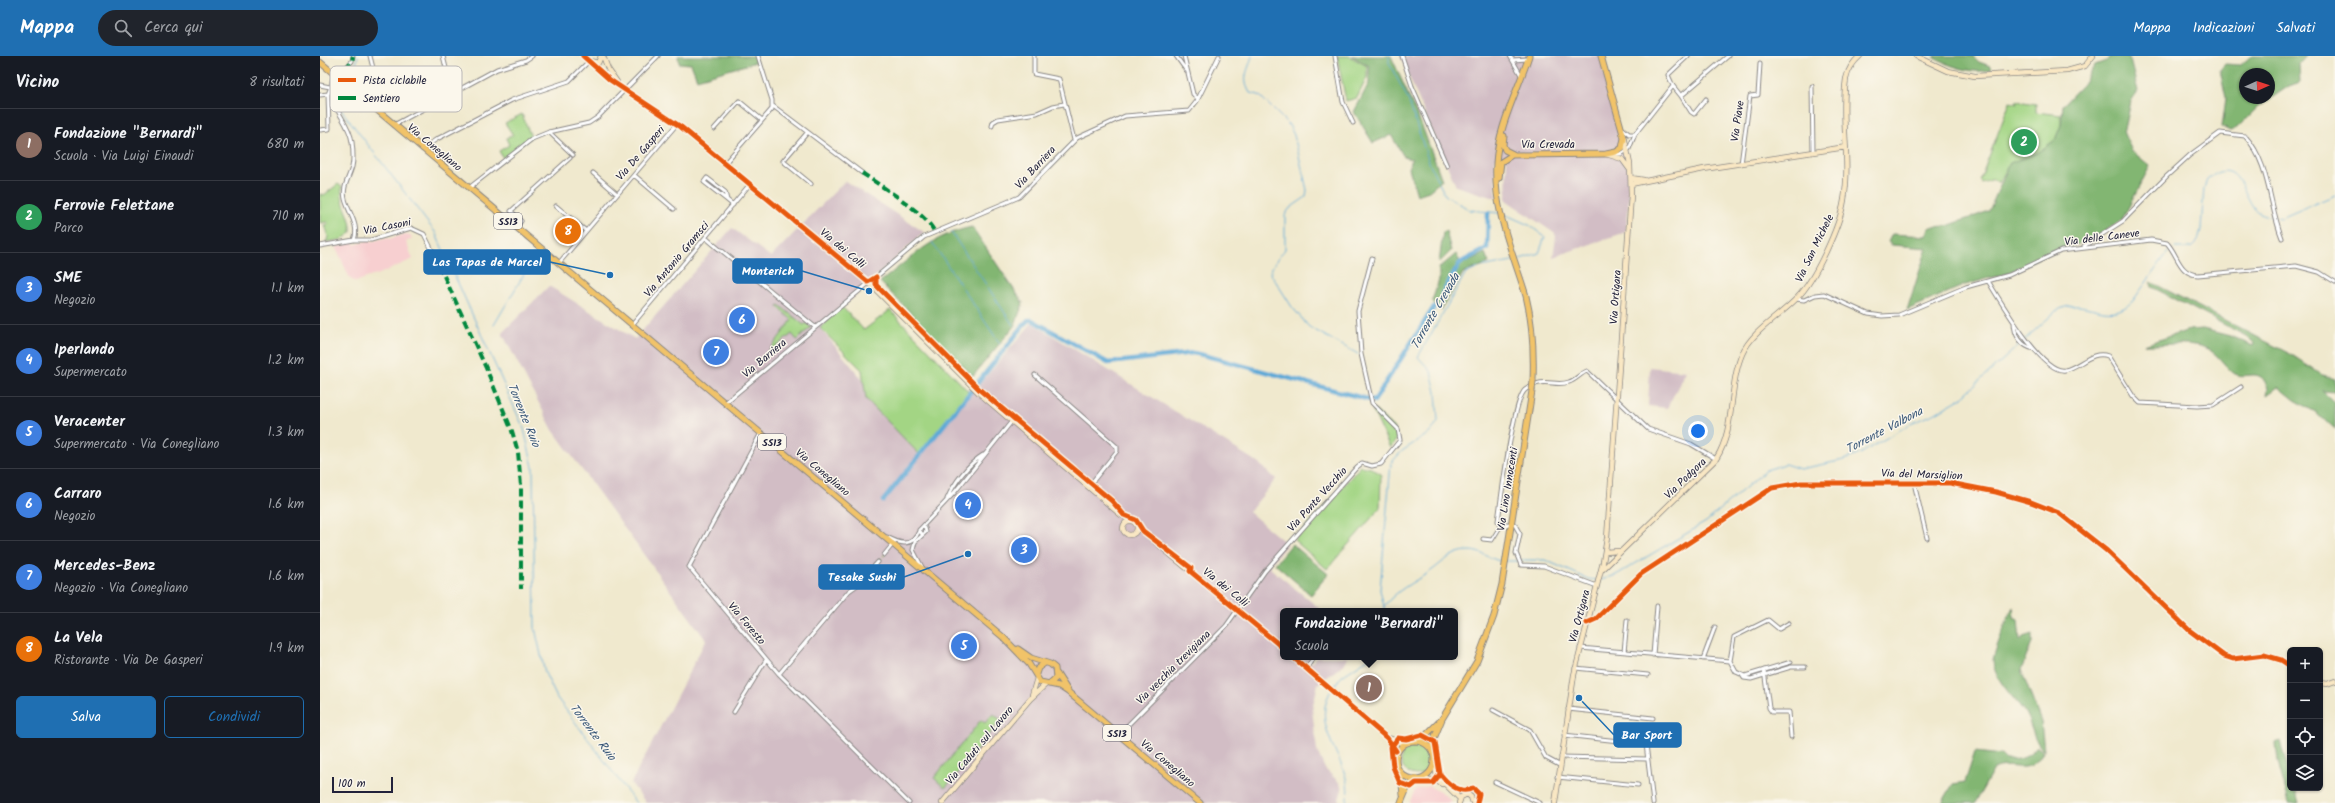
<!DOCTYPE html>
<html lang="it">
<head>
<meta charset="utf-8">
<style>
  body { margin:0; font-family:Kalam,sans-serif; background:#20242c; color:#f1f3f6 }
  .controls { position:absolute; right:12px; bottom:12px; display:grid; overflow:hidden; border-radius:6px; box-shadow:0 1px 3px #0004 }
  .controls button { width:36px; height:36px; display:grid; place-items:center; padding:0; border:0; border-bottom:1px solid #363941; background:#171b24; color:#f1f3f6; font:20px sans-serif }
  .compass { position:absolute; left:1919px; top:12px; width:36px; height:36px; border-radius:50%; background:#171b24; box-shadow:0 1px 3px #0004; rotate:87deg }
  .scale { position:absolute; left:12px; bottom:10px; width:61px; box-sizing:border-box; padding-left:4px; border:2px solid #22223b; border-top:0; font-size:11px; line-height:14px; white-space:nowrap; color:#22223b; -webkit-text-stroke:3px #fbf7ec; paint-order:stroke }
  .you { position:absolute; left:1378px; top:375px; width:14px; height:14px; margin:-10px; border:3px solid #fff; border-radius:50%; background:#1a73e8; box-shadow:0 0 0 6px #1a73e833 }
  .badge { display:grid; place-items:center; width:26px; height:26px; border-radius:50%; background:#1f6fb2; color:#fff; font-size:13px; font-weight:700 }
  .pin { position:absolute; translate:-50% -50%; border:2px solid #fff; box-shadow:0 1px 4px #0006 }
  .popup { position:absolute; left:960px; top:552px; width:178px; height:52px; box-sizing:border-box; display:grid; place-content:center; border-radius:6px; background:#171b24; filter:drop-shadow(0 1px 3px #0005); font-size:13px; white-space:nowrap; color:#9ea1a6 }
  .popup b { font-size:15px; color:#f1f3f6 }
  .popup::after { content:''; position:absolute; left:50%; top:100%; margin-left:-8px; border:8px solid transparent; border-top-color:#171b24 }
  .list { margin:0; padding:0; list-style:none }
  h2 { display:flex; justify-content:space-between; align-items:center; height:52px; margin:0; padding:0 16px; font-size:17px }
  h2 small { font-size:13px; font-weight:400; color:#9ea1a6 }
  .list li { display:grid; grid-template-columns:26px 1fr auto; gap:12px; align-items:center; box-sizing:border-box; height:72px; padding:0 16px; border-top:1px solid #363941 }
  .list b { display:block; font-size:15px; white-space:nowrap }
  .list p { margin:0; font-size:13px; white-space:nowrap; color:#9ea1a6 }
  .list em { font-size:13px; font-style:normal; color:#9ea1a6 }
  .actions { display:flex; gap:8px; padding:12px 16px }
  .actions a { flex:1; padding:9px 0; border:1px solid #1f6fb2; border-radius:6px; text-align:center; font-size:14px; color:#1f6fb2 }
  .actions .main { background:#1f6fb2; color:#fff }
  .icon { flex:none; width:22px; height:22px; fill:none; stroke:currentColor; stroke-width:2; stroke-linecap:round; stroke-linejoin:round }
  .map { position:relative; flex:none; width:2015px; height:747px; overflow:hidden }
  header { display:flex; align-items:center; gap:24px; box-sizing:border-box; height:56px; padding:0 20px; background:#1f6fb2; color:#fff }
  header strong { font-size:19px }
  nav { display:flex; gap:22px; margin-inline-start:auto; font-size:14px }
  .search { width:280px; height:36px; background:#20242c; display:flex; align-items:center; gap:10px; box-sizing:border-box; padding:0 14px; border-radius:22px; color:#9ea1a6; font-size:15px }
  main { display:flex }
  aside { flex:1; background:#171b24 }
  .map>svg:first-child { display:block }
  .built { fill:#f7cfd0 }
  .industrial { fill:#d2bdc5 }
  .green { fill:#a3d584; stroke:#627c60 }
  .forest { fill:#82b672; stroke:#526c56; fill-rule:evenodd }
  .lines { fill:none; stroke-linecap:round; stroke-linejoin:round }
  .stream { stroke:#5fa9d7; stroke-width:1 }
  .canal { stroke:#5fa9d7; stroke-width:4.5 }
  .street-tunnel { stroke:#c7c1b1; stroke-width:3; stroke-dasharray:3 1.5; stroke-linecap:butt }
  .street-casing { stroke:#898684; stroke-width:5 }
  .secondary-casing { stroke:#898684; stroke-width:6 }
  .primary-casing { stroke:#898684; stroke-width:7 }
  .street { stroke:#fff; stroke-width:3 }
  .secondary { stroke:#f9e7c3; stroke-width:4.5 }
  .primary { stroke:#f1c369; stroke-width:5 }
  .primary-bridge-casing { stroke:#898684; stroke-width:7; stroke-linecap:butt }
  .primary-bridge { stroke:#f1c369; stroke-width:5 }
  .quiet { stroke:#00873e; stroke-width:4; stroke-dasharray:8 4; stroke-linecap:butt }
  .cycleway-casing { stroke:#fbf7ec; stroke-width:8 }
  .cycleway { stroke:#e8590c; stroke-width:5 }
  .labels { text-anchor:middle; stroke-width:3; stroke-linejoin:round; paint-order:stroke }
  .shield { fill:#fbf7ec; stroke:#636270; stroke-width:1 }
  .shield-label { font-size:10px; font-weight:bold; fill:#22223b }
  .street-label { font-size:11px; fill:#22223b; stroke:#fbf7ec }
  .water-label { font-size:12px; font-style:italic; fill:#3a5879; stroke:#fbf7ec }
  .key { fill:#fbf7ec; stroke:#bab7b7; stroke-width:1 }
  .key-label { font-size:11px; fill:#22223b }
  .leader { fill:none; stroke:#1f6fb2; stroke-width:1.5 }
  .callout-dot { fill:#1f6fb2; stroke:#fbf7ec; stroke-width:1.5 }
  .callout { fill:#1f6fb2; stroke:#1f6fb2; stroke-width:1.5 }
  .callout-label { font-size:12px; text-anchor:middle; font-weight:bold; fill:#fff }
</style>
</head>
<body>
<header>
<strong>Mappa</strong>
<div class="search"><svg class="icon" aria-label="search" viewBox="0 0 24 24"><circle cx="10" cy="10" r="6"/><path d="M15 15l6 6"/></svg>Cerca qui</div>
<nav><a>Mappa</a><a>Indicazioni</a><a>Salvati</a></nav>
</header>
<main>
<aside>
<h2>Vicino<small>8 risultati</small></h2>
<ul class="list">
<li><span class="badge" style="background:#8d6e63">1</span><div><b>Fondazione &quot;Bernardi&quot;</b><p>Scuola · Via Luigi Einaudi</p></div><em>680 m</em></li>
<li><span class="badge" style="background:#2e9e5b">2</span><div><b>Ferrovie Felettane</b><p>Parco</p></div><em>710 m</em></li>
<li><span class="badge" style="background:#3f7fe0">3</span><div><b>SME</b><p>Negozio</p></div><em>1.1 km</em></li>
<li><span class="badge" style="background:#3f7fe0">4</span><div><b>Iperlando</b><p>Supermercato</p></div><em>1.2 km</em></li>
<li><span class="badge" style="background:#3f7fe0">5</span><div><b>Veracenter</b><p>Supermercato · Via Conegliano</p></div><em>1.3 km</em></li>
<li><span class="badge" style="background:#3f7fe0">6</span><div><b>Carraro</b><p>Negozio</p></div><em>1.6 km</em></li>
<li><span class="badge" style="background:#3f7fe0">7</span><div><b>Mercedes-Benz</b><p>Negozio · Via Conegliano</p></div><em>1.6 km</em></li>
<li><span class="badge" style="background:#e8710a">8</span><div><b>La Vela</b><p>Ristorante · Via De Gasperi</p></div><em>1.9 km</em></li>
</ul>
<div class="actions"><a class="main">Salva</a><a>Condividi</a></div>
</aside>
<div class="map">
<svg width="2015" height="747" viewBox="0 0 2015 747">
  <rect width="100%" height="100%" fill="#fbf7ec"/>
  <filter id="ink" filterUnits="userSpaceOnUse"><feTurbulence type="fractalNoise" baseFrequency=".025" numOctaves="2"/><feDisplacementMap in="SourceGraphic" scale="8" xChannelSelector="R" yChannelSelector="G"/><feConvolveMatrix kernelMatrix="1 2 1 2 8 2 1 2 1" color-interpolation-filters="sRGB"/></filter>
  <filter id="wash" filterUnits="userSpaceOnUse"><feTurbulence type="fractalNoise" baseFrequency=".012" numOctaves="4" result="noise"/><feDisplacementMap in="SourceGraphic" scale="16" xChannelSelector="R" yChannelSelector="G"/><feGaussianBlur stdDeviation="0.9" result="paint"/><feColorMatrix in="noise" values="0 0 0 0 0 0 0 0 0 0 0 0 0 0 0 0 0 1.4 0 .05"/><feComposite in="paint" operator="in"/></filter>
  <g filter="url(#wash)">
    <rect width="100%" height="100%" fill="#f0e9ce"/>
    <path class="built" d="M86,178L90,179L92,183L86,186L93,203L57,219L56,218L36,226L30,223L16,191L33,186L35,189L49,184L50,186L68,181L69,183Z
      M1109,730L1128,741L1132,747H1089L1095,734Z"/>
    <path class="industrial" d="M1080,0H1280L1308,114L1309,141L1306,176L1233,201L1236,180L1234,177L1186,144L1187,104L1175,103L1176,141H1171L1136,130Z
      M525,125L604,176L500,272L538,318L599,399L712,267L937,406L956,423L929,456L967,488L950,509L951,513L999,552L997,555H963V601H992L989,605L992,607L996,601H1027L1023,609L998,628L992,653L997,695L1005,713L1020,727L1022,733L1018,747H326L311,727L386,584L233,374L182,277L229,230L315,283L412,172L451,201Z
      M1330,311L1366,315L1347,352L1328,350Z"/>
    <path class="green" d="M1017,0H1029L1047,10V21L1037,42L1026,45Z
      M1697,45L1716,48V56L1741,59V69L1735,84L1717,97L1690,107L1679,127L1673,123L1662,127L1660,124L1690,46L1697,48Z
      M202,58L211,81L183,102L179,95L189,89L186,82L193,79L185,67Z
      M18,128L22,131C19,148 33,160 31,177L21,184L6,186L8,181L4,169L8,168L7,166L0,167V138L4,139Z
      M459,249L484,269L486,267L491,271L477,284L472,278L446,299L472,264L458,251Z
      M522,251L544,274L570,254L650,337L599,398L546,343L542,314L500,272Z
      M1053,352L1074,372L1077,383L1070,392L1053,355Z
      M1041,410L1051,412L1061,418L1060,452L1007,513L974,484Z
      M673,658L681,664L625,732L614,722L661,664L665,667Z
      M1081 704a15 15 0 1 1 30 0a15 15 0 1 1-30 0Z"/>
    <path class="forest" d="M358,0H434L436,6L377,23L371,8L359,7Z
      M1032,0H1071L1102,70L1122,124L1109,135L1097,139L1089,112L1092,103L1084,101L1071,79L1053,87L1034,56L1049,27V10Z
      M1614,0H1653L1659,6L1670,10L1671,13C1657,20 1627,9 1614,2Z
      M1791,0H1808L1810,4L1818,35L1811,45L1804,78L1812,95L1830,110L1802,164L1770,185L1732,195L1688,217L1645,229L1587,254L1607,192L1572,189L1568,186L1572,178L1606,180L1610,171L1627,170L1669,155L1690,107L1717,97L1735,84L1741,69L1743,49L1763,28L1775,9L1786,5Z
      M1932,0H1986L1979,8L1980,26L1969,30L1938,51L1917,72L1910,75L1902,71L1906,42L1900,14L1905,8L1920,9ZM1925,18H1949V42H1925Z
      M652,171L703,247L695,269L653,320L560,226C591,202 612,179 652,171Z
      M1126,175L1131,195L1119,207L1123,176Z
      M1165,197L1169,207L1143,217L1121,254L1112,245L1119,224V212L1136,198L1141,208Z
      M1831,226L1972,299L2002,319L2015,323V336L2002,335L2015,347V374L1997,357L1974,344L1958,331L1947,339L1948,332C1940,310 1928,324 1915,318C1908,314 1899,300 1891,295C1873,283 1845,290 1824,289L1869,274L1883,273L1910,280L1933,290L1934,287L1926,280L1832,231Z
      M972,488L1008,518L991,539L955,508Z
      M1693,551L1694,562L1698,564L1700,585L1703,581L1712,578V587L1701,614L1721,666L1724,694C1715,689 1711,667 1705,657C1695,642 1674,624 1673,605C1673,598 1689,559 1693,551Z
      M1960,685L1970,720V732H1975L1979,747H1969L1958,706L1956,687Z
      M1717,691L1723,695C1710,723 1692,704 1674,713L1655,747H1622L1633,728L1645,726L1655,696L1681,699L1686,704C1700,704 1708,702 1717,691Z"/>
    <g class="lines">
      <path class="stream" d="M932,0C928,16 921,21 930,37L939,39L969,69L974,79L987,134L986,141L970,152L965,159V193L951,212V218L972,251L989,271L1038,298
        M1069,0V7L1088,43L1110,109L1125,139L1150,154L1179,157
        M26,25L35,13L38,0
        M23,28L17,39L19,51L115,176L204,373L213,411L215,572L225,617L237,642L316,747
        M1182,157L1209,169L1225,181L1219,197L1197,204
        M1957,161L1961,162L2015,139
        M631,176L693,269
        M612,186L680,288
        M1855,192H1871L1878,185L1881,173L1884,132L1887,124C1917,99 1921,134 1934,152C1938,158 1947,160 1954,161
        M1118,248L1121,252
        M174,269L217,196
        M1201,504H1225L1268,523L1276,524
        M1187,505H1198
        M1281,524L1296,519L1386,466L1446,414L1465,408L1480,413L1524,404L1540,398L1588,369L1614,358L1641,342L1736,255C1740,253 1746,250 1751,250C1775,248 1790,266 1812,246L1848,196
        M1064,550C1077,534 1092,527 1108,517C1122,508 1131,495 1149,495C1162,495 1171,504 1184,506
        M1065,555L1060,534L1071,407L1082,395L1111,376L1118,365L1116,336L1111,315L1098,301L1145,218L1161,211L1192,205
        M1013,631L1022,620L1051,601
        M1010,636C988,677 1038,710 1026,747"/>
      <path class="canal" d="M1122,238L1140,207L1167,192L1168,157
        M563,445L708,264H712L788,307L873,297L883,299L1054,345L1114,251"/>
    </g>
  </g>
  <g filter="url(#ink)">
    <g class="lines">
      <path class="street-tunnel" d="M558,506L564,499"/>
      <g class="street-casing">
        <path id="street" d="M50,0L54,16L75,29L127,16L123,0
          M714,0V18L739,23L754,84
          M856,0L866,14
          M864,0L873,38L878,43
          M1015,0L1023,46L1033,67
          M1082,0L1092,30L1127,110
          M1190,0L1201,19
          M1368,0L1348,19L1353,30L1361,40L1408,0
          M1193,4L1207,3
          M14,18C3,50 29,61 32,86C33,94 34,103 32,111C29,122 22,131 25,143C28,156 40,169 34,184H51L91,172L104,178L114,198
          M17,22L32,5L33,0
          M0,29L15,32
          M1492,30L1493,96
          M15,32L20,24
          M0,39L8,38
          M1361,40L1371,56L1374,58L1386,43
          M453,50L542,117
          M74,69L177,13L206,4L212,0
          M672,70L673,66L678,63L717,57L733,50L744,48
          M394,73L419,45L442,64
          M1303,73L1309,78H1315
          M0,74L9,73L8,38L11,31
          M229,76L253,99
          M487,77L463,105L491,128
          M102,93L117,83L192,44L249,25L269,5
          M1294,98H1301L1309,93L1315,78L1353,30
          M405,107L452,53V44L438,0
          M1421,108L1430,40L1438,39L1440,8
          M273,117L297,138
          M314,119L354,153
          M149,132L212,83L229,76L269,67L278,61L338,0
          M407,144L384,126L387,122L405,136L407,144L413,149
          M236,150L266,175
          M196,172L201,165L191,155L250,102
          M386,182L399,193
          M0,190L34,184
          M1764,190L1803,165L1847,120L1870,99L1900,77L1925,80C1950,107 1949,150 1962,182
          M401,194L495,271
          M239,207L357,68
          M1668,225C1680,244 1722,318 1745,314C1760,311 1772,294 1788,300L1813,340L1820,347L1877,350L1893,349L1921,331
          M1476,243L1484,244L1495,239L1504,238L1548,258L1562,260L1579,259L1646,231L1689,219L1741,195L1831,184L1847,187C1858,199 1859,218 1878,219L1976,210L1999,216L2015,226
          M1694,266C1694,279 1701,290 1714,293
          M312,269L430,128
          M715,319L797,391V395L769,430
          M405,347L604,181L699,141L757,82L805,60L869,55L877,45L899,0
          M441,377L369,511L459,618L589,747
          M1594,427L1607,482
          M627,443C634,427 648,408 663,399
          M1195,469L1200,478L1196,497L1201,509L1224,510L1277,530
          M602,471L634,437L692,365
          M1180,471L1178,465C1181,444 1193,344 1205,334C1226,319 1233,332 1249,326C1256,324 1261,317 1267,315L1328,373L1371,388L1396,403
          M602,478L599,474L602,471L605,472L606,476L595,486L593,494L602,511
          M567,481C580,488 592,492 599,475
          M1163,483L1172,484L1180,471L1188,468
          M564,499L573,488
          M1260,592L1410,605L1416,616L1425,620L1471,606
          M1304,596L1307,564
          M1333,599L1337,550
          M1383,603L1395,571
          M1410,605L1414,581L1448,564L1459,573L1469,567
          M1255,612L1328,619
          M986,613L994,601
          M1444,614L1449,652L1452,656H1469L1471,681
          M459,618L529,535L536,530L558,506
          M1422,619L1424,622L1431,623L1471,611H1485
          M1248,653L1333,662
          M1173,654L1210,674L1226,702L1239,709
          M414,656L446,604
          M799,678L906,570L945,515L1037,411L1042,407L1052,410L1061,408L1080,384L1078,373L1052,347L1041,298L1038,255L1052,202
          M1244,679L1326,688L1333,747
          M1241,701L1327,703
          M1237,721L1318,729
          M1175,726L1220,747"/>
      </g>
      <g class="secondary-casing">
        <path id="secondary" d="M263,0L290,24L361,71L548,226L659,337L801,459L810,464
          M283,0L288,13L297,26
          M1596,0L1628,15L1655,20L1747,15L1765,10L1773,0
          M270,5L278,7L281,0
          M1286,98L1302,103L1310,114
          M1311,122L1324,124
          M1311,128L1384,113L1526,91
          M803 472a7 7 0 1 1 14 0a7 7 0 1 1-14 0Z
          M817,471L963,592
          M1285,496L1299,495
          M1283,513L1396,403C1416,372 1408,331 1422,298C1432,275 1460,260 1477,242C1495,224 1520,170 1524,144C1531,104 1520,63 1526,23C1528,14 1533,6 1540,0
          M1267,567L1276,563L1321,518L1452,432L1481,427H1630L1676,436L1711,446L1739,457L1787,495L1869,574L1904,600L1913,603L1944,599L1961,604L1970,610
          M973,601L1067,682L1075,692L1076,700
          M2000,627L2007,628L2015,625
          M712,639L717,622
          M1069,682L1081,687H1088
          M1114,707L1117,720L1140,743
          M1101,723L1114,724L1122,728
          M622,747L710,643L726,628
          M1139,747L1141,741L1147,738L1151,741L1153,747
          M1235,747L1254,619L1283,506L1287,482L1311,139L1310,108L1304,80"/>
      </g>
      <g class="primary-casing">
        <path id="primary" d="M1209,0C1198,34 1178,71 1176,107C1173,154 1193,197 1206,240C1213,268 1214,297 1213,325
          M0,6L683,581L709,608L720,626L739,630L748,636L880,747
          M1184,80L1183,89L1185,94L1193,98
          M1179,122L1181,106L1192,99L1286,98L1296,96L1302,92L1304,82L1281,0
          M698,593L711,602L730,608L735,612L736,622L729,628
          M716,618L718,612L725,607
          M737,618L748,635
          M1095,685L1105,680L1120,665
          M1076 704a19 19 0 1 1 38 0a19 19 0 1 1-38 0Z
          M1112,696L1113,685L1122,663L1157,605L1174,560L1182,528L1212,335
          M1081,718L1083,739
          M1081,747L1088,730L1096,724"/>
      </g>
      <use href="#street" class="street"/>
      <use href="#secondary" class="secondary"/>
      <use href="#primary" class="primary"/>
      <g class="primary-bridge-casing">
        <path id="primary-bridge" d="M1212,335L1213,325"/>
      </g>
      <use href="#primary-bridge" class="primary-bridge"/>
      <path class="quiet" d="M17,22L32,5L33,0
        M542,117C559,129 606,157 614,175
        M114,198L166,312L192,375L198,396L201,430V533"/>
      <g class="cycleway-casing">
        <path id="cycleway" d="M263,0L290,24L361,71L548,226L556,221V229L660,334L792,445L804,459L816,464L823,475L871,512L870,515L963,592
          M1267,567L1276,563L1321,518L1452,432L1481,427H1630L1676,436L1711,446L1739,457L1787,495L1869,574L1904,600L1913,603L1944,599L1961,604L1970,610
          M973,601L1067,682L1076,695
          M1120,718L1113,727H1096L1091,731L1080,727L1073,711L1071,691L1078,682L1086,683L1102,679L1115,686L1120,718C1128,728 1140,739 1153,732L1159,738L1157,747"/>
      </g>
      <use href="#cycleway" class="cycleway"/>
    </g>
  </g>
  <g class="labels">
    <g class="shield">
      <rect x="174" y="157" width="28" height="16" rx="3"/>
      <rect x="438" y="378" width="28" height="16" rx="3"/>
      <rect x="783" y="669" width="28" height="16" rx="3"/>
    </g>
    <g class="shield-label">
      <text x="188" y="169">SS13</text>
      <text x="452" y="390">SS13</text>
      <text x="797" y="681">SS13</text>
    </g>
    <g class="street-label">
      <text transform="translate(1417 65) rotate(-82)" y="4">Via Piave</text>
      <text x="1228" y="92">Via Crevada</text>
      <text transform="translate(115 91) rotate(40)" y="4">Via Conegliano</text>
      <text transform="translate(320 97) rotate(-49)" y="4">Via De Gasperi</text>
      <text transform="translate(715 111) rotate(-47)" y="4">Via Barriera</text>
      <text transform="translate(67 170) rotate(-11)" y="4">Via Casoni</text>
      <text transform="translate(1782 181) rotate(-7)" y="4">Via delle Caneve</text>
      <text transform="translate(523 192) rotate(40)" y="4">Via dei Colli</text>
      <text transform="translate(1494 192) rotate(-64)" y="4">Via San Michele</text>
      <text transform="translate(356 203) rotate(-50)" y="4">Via Antonio Gramsci</text>
      <text transform="translate(1295 241) rotate(-86)" y="4">Via Ortigara</text>
      <text transform="translate(444 302) rotate(-40)" y="4">Via Barriera</text>
      <text transform="translate(503 416) rotate(40)" y="4">Via Conegliano</text>
      <text transform="translate(1602 418) rotate(2)" y="4">Via del Marsiglion</text>
      <text transform="translate(1365 422) rotate(-44)" y="4">Via Podgora</text>
      <text transform="translate(1187 433) rotate(-81)" y="4">Via Lino Innocenti</text>
      <text transform="translate(997 443) rotate(-48)" y="4">Via Ponte Vecchio</text>
      <text transform="translate(906 531) rotate(39)" y="4">Via dei Colli</text>
      <text transform="translate(1259 560) rotate(-75)" y="4">Via Ortigara</text>
      <text transform="translate(427 567) rotate(50)" y="4">Via Foresto</text>
      <text transform="translate(853 611) rotate(-45)" y="4">Via vecchia trevigiana</text>
      <text transform="translate(659 689) rotate(-50)" y="4">Via Caduti sul Lavoro</text>
      <text transform="translate(848 707) rotate(40)" y="4">Via Conegliano</text>
    </g>
    <g class="water-label">
      <text transform="translate(1115 255) rotate(-60)" y="4">Torrente Crevada</text>
      <text transform="translate(204 359) rotate(68)" y="4">Torrente Ruio</text>
      <text transform="translate(1564 374) rotate(-28)" y="4">Torrente Valbona</text>
      <text transform="translate(273 676) rotate(53)" y="4">Torrente Ruio</text>
    </g>
  </g>
  <rect x="10" y="10" width="132" height="46" rx="6" class="key"/>
  <rect x="18" y="22" width="18" height="4" fill="#e8590c"/>
  <rect x="18" y="40" width="18" height="4" fill="#00873e"/>
  <g class="key-label">
    <text x="43" y="28">Pista ciclabile</text>
    <text x="43" y="46">Sentiero</text>
  </g>
  <path class="leader" d="M290 219L230 206M549 235L482 215M648 498L584 521M1259 642L1294 679"/>
  <g class="callout-dot">
    <circle cx="290" cy="219" r="4"/>
    <circle cx="549" cy="235" r="4"/>
    <circle cx="648" cy="498" r="4"/>
    <circle cx="1259" cy="642" r="4"/>
  </g>
  <g class="callout">
    <rect x="104" y="194" width="126" height="24" rx="4"/>
    <rect x="413" y="203" width="69" height="24" rx="4"/>
    <rect x="499" y="509" width="85" height="24" rx="4"/>
    <rect x="1294" y="667" width="67" height="24" rx="4"/>
  </g>
  <g class="callout-label">
    <text x="167" y="210">Las Tapas de Marcel</text>
    <text x="448" y="219">Monterich</text>
    <text x="542" y="525">Tesake Sushi</text>
    <text x="1327" y="683">Bar Sport</text>
  </g>
</svg>
<div class="controls">
<button>+</button>
<button>−</button>
<button><svg class="icon" aria-label="locate" viewBox="0 0 24 24"><circle cx="12" cy="12" r="6"/><path d="M12 2v4M12 18v4M2 12h4M18 12h4"/></svg></button>
<button><svg class="icon" aria-label="layers" viewBox="0 0 24 24"><path d="M12 4l9 5-9 5-9-5zM3 14l9 5 9-5"/></svg></button>
</div>
<svg class="compass" viewBox="-18 -18 36 36"><path d="M0-13l5 13h-10z" fill="#e53935"/><path d="M0 13l5-13h-10z" fill="#9ea1a6"/></svg>
<div class="scale">100 m</div>
<div class="you"></div>
<div class="pin badge" style="left:1049px;top:632px;background:#8d6e63">1</div>
<div class="popup"><b>Fondazione &quot;Bernardi&quot;</b>Scuola</div>
<div class="pin badge" style="left:1704px;top:86px;background:#2e9e5b">2</div>
<div class="pin badge" style="left:704px;top:494px;background:#3f7fe0">3</div>
<div class="pin badge" style="left:648px;top:449px;background:#3f7fe0">4</div>
<div class="pin badge" style="left:644px;top:590px;background:#3f7fe0">5</div>
<div class="pin badge" style="left:422px;top:264px;background:#3f7fe0">6</div>
<div class="pin badge" style="left:396px;top:296px;background:#3f7fe0">7</div>
<div class="pin badge" style="left:248px;top:175px;background:#e8710a">8</div>
</div>
</main>
</body>
</html>
